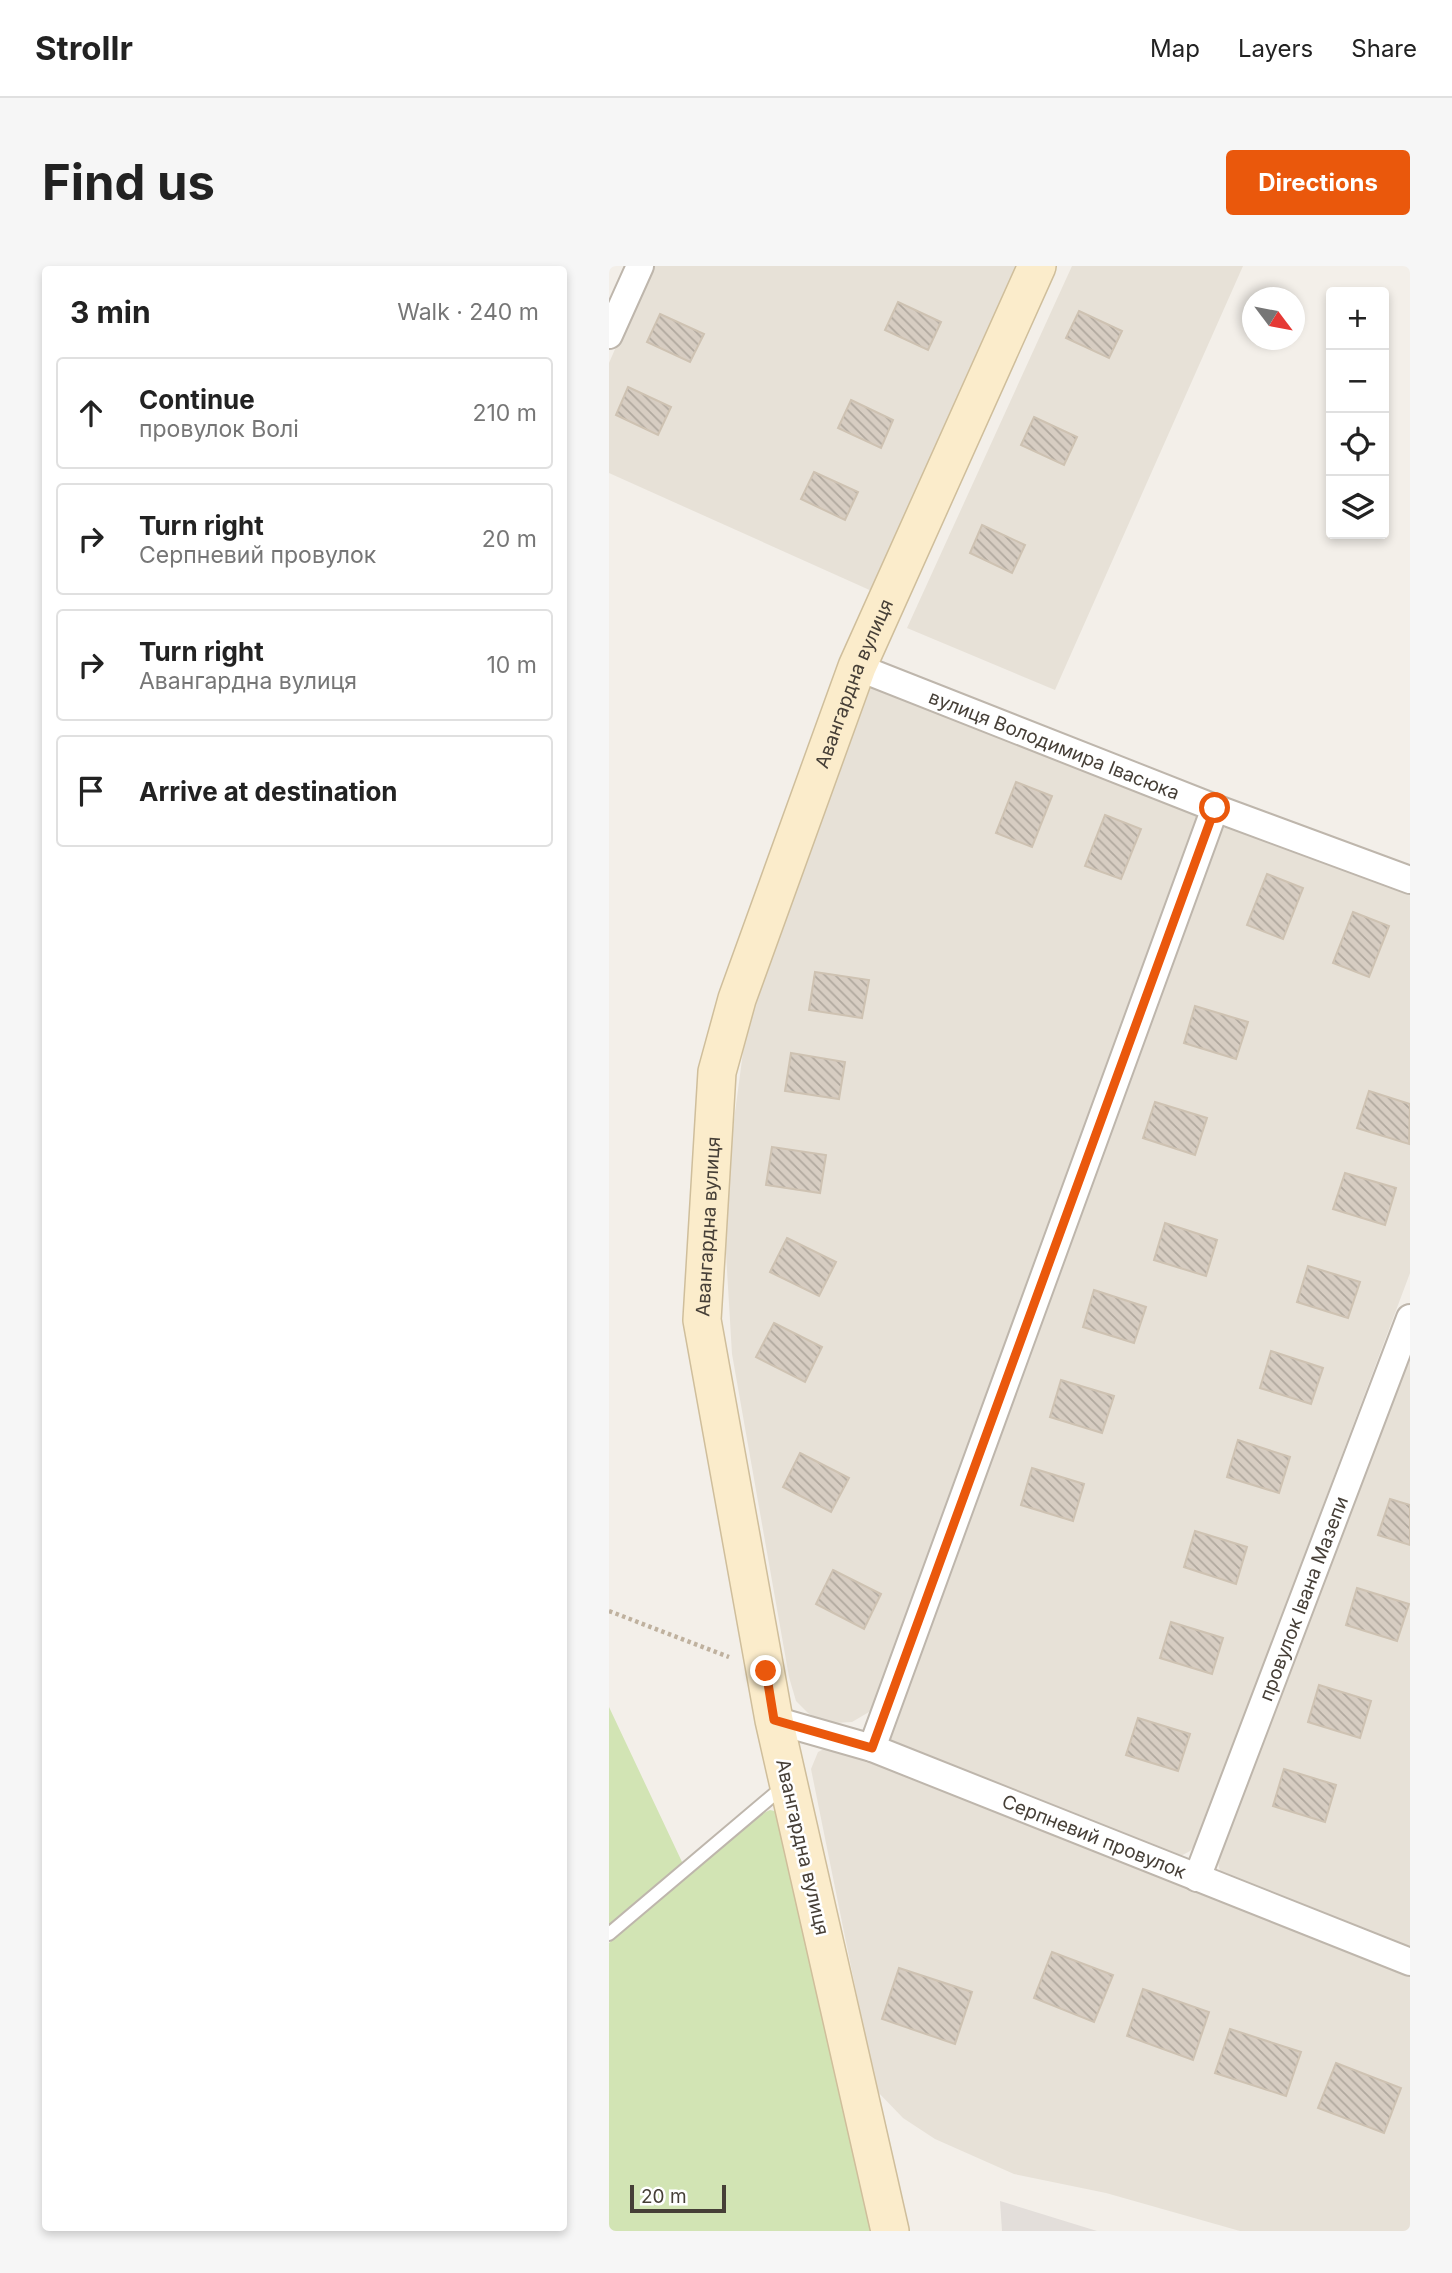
<!DOCTYPE html>
<html lang="en">
<head>
<meta charset="utf-8">
<style>
  body { margin:0; font-family:Inter,sans-serif; background:#f6f6f6; color:#222 }
  .controls { position:absolute; right:21px; top:21px; display:grid; overflow:hidden; border-radius:7px; box-shadow:0 4px 10px #0003 }
  .controls button { width:63px; height:63px; display:grid; place-items:center; padding:0; border:0; border-bottom:2px solid #e0e0e0; background:#fff; color:#222; font:35px sans-serif }
  .compass { position:absolute; left:633px; top:21px; width:63px; height:63px; border-radius:50%; background:#fff; box-shadow:0 4px 10px #0003; rotate:122deg }
  .scale { position:absolute; left:21px; bottom:18px; width:96px; box-sizing:border-box; padding-left:7px; border:4px solid #463f37; border-top:0; font-size:19px; line-height:24px; white-space:nowrap; color:#463f37; -webkit-text-stroke:5px #fff; paint-order:stroke }
  .stop { position:absolute; width:21px; height:21px; margin:-16px; border:5px solid #ea580c; border-radius:50%; background:#fff }
  .stop.end { background:#ea580c; border-color:#fff; box-shadow:0 2px 7px #0008 }
  .list { margin:0; padding:0; list-style:none }
  h2 { display:flex; justify-content:space-between; align-items:center; height:91px; margin:0; padding:0 28px; font-size:30px }
  h2 small { font-size:23px; font-weight:400; color:#767676 }
  .list li { display:grid; grid-template-columns:46px 1fr auto; gap:21px; align-items:center; box-sizing:border-box; height:112px; margin:0 14px 14px; padding:0 14px; border:2px solid #e0e0e0; border-radius:7px }
  .list b { display:block; font-size:26px; white-space:nowrap }
  .list p { margin:0; font-size:23px; white-space:nowrap; color:#767676 }
  .list em { font-size:23px; font-style:normal; color:#767676 }
  .icon { flex:none; width:38px; height:38px; fill:none; stroke:currentColor; stroke-width:2; stroke-linecap:round; stroke-linejoin:round }
  .map { position:relative; flex:none; width:801px; height:1965px; overflow:hidden; border-radius:7px }
  header { display:flex; align-items:center; gap:42px; box-sizing:border-box; height:98px; padding:0 35px; background:#fff; border-bottom:2px solid #e0e0e0 }
  header strong { font-size:33px }
  nav { display:flex; gap:38px; margin-inline-start:auto; font-size:24px }
  .intro { display:flex; align-items:center; justify-content:space-between; box-sizing:border-box; height:168px; padding:0 42px }
  h1 { margin:0; font-size:49px }
  .button { padding:18px 32px; border-radius:7px; background:#ea580c; color:#fff; font-size:24px; font-weight:700 }
  main { display:flex; gap:42px; padding:0 42px }
  aside { flex:1; background:#fff; border-radius:7px; box-shadow:0 4px 10px #0003 }
  .map>svg:first-child { display:block }
  .residential { fill:#e7e1d7 }
  .industrial { fill:#e3deda }
  .green { fill:#d2e4b4 }
  .building { fill:url(#building-back-hatch); stroke:#cec2b2; stroke-width:2 }
  .lines { fill:none; stroke-linecap:round; stroke-linejoin:round }
  .lane-casing { stroke:#beb6ac; stroke-width:16 }
  .street-casing { stroke:#beb6ac; stroke-width:30 }
  .secondary-casing { stroke:#cfbe9b; stroke-width:40 }
  .path { stroke:#bfb19e; stroke-width:4.5; stroke-dasharray:3.5 3.5; stroke-linecap:butt }
  .lane { stroke:#fff; stroke-width:12 }
  .street { stroke:#fff; stroke-width:26 }
  .secondary { stroke:#fbeccb; stroke-width:37 }
  .route { stroke:#ea580c; stroke-width:9 }
  .labels { text-anchor:middle; stroke-width:5; stroke-linejoin:round; paint-order:stroke }
  .street-label { font-size:19px; fill:#463f37; stroke:#fff }
</style>
</head>
<body>
<header>
<strong>Strollr</strong>
<nav><a>Map</a><a>Layers</a><a>Share</a></nav>
</header>
<div class="intro"><h1>Find us</h1><a class="button">Directions</a></div>
<main>
<aside>
<h2>3 min<small>Walk · 240 m</small></h2>
<ul class="list">
<li><svg class="icon" aria-label="ahead" viewBox="0 0 24 24"><path d="M12 20V5M6 11l6-6 6 6"/></svg><div><b>Continue</b><p>провулок Волі</p></div><em>210 m</em></li>
<li><svg class="icon" aria-label="right" viewBox="0 0 24 24"><path d="M7 20v-9h11M14 6l5 5-5 5"/></svg><div><b>Turn right</b><p>Серпневий провулок</p></div><em>20 m</em></li>
<li><svg class="icon" aria-label="right" viewBox="0 0 24 24"><path d="M7 20v-9h11M14 6l5 5-5 5"/></svg><div><b>Turn right</b><p>Авангардна вулиця</p></div><em>10 m</em></li>
<li><svg class="icon" aria-label="arrive" viewBox="0 0 24 24"><path d="M6 21V4h12l-3 4 3 4H6"/></svg><div><b>Arrive at destination</b></div></li>
</ul>
</aside>
<div class="map">
<svg width="801" height="1965" viewBox="0 0 801 1965">
  <defs>
    <pattern id="building-back-hatch" width="6" height="6" patternUnits="userSpaceOnUse" patternTransform="scale(1.75)"><rect width="6" height="6" fill="#d7cdc2"/><path d="M-1 5l2 2M0 0l6 6M5-1l2 2" fill="none" stroke="#b0a89e"/></pattern>
  </defs>
  <rect width="100%" height="100%" fill="#f3efe9"/>
  <path class="residential" d="M42,0H413L265,326L0,207V97Z
    M463,0H634L446,424L298,362Z
    M267,419L573,533L593,552L271,1435L260,1446L243,1456L225,1457L212,1455L199,1447L187,1435L180,1411L123,1088L114,937L136,771L189,604L257,426Z
    M624,558L801,621V1007L588,1576L581,1585L570,1591L281,1479L279,1470L605,574L613,563Z
    M801,1091V1686L612,1611L609,1596Z
    M221,1480L801,1706V1965H631L497,1927L405,1908L326,1873L294,1852L267,1824L202,1503L209,1486Z"/>
  <path class="industrial" d="M391,1935L488,1965H393Z"/>
  <path class="green" d="M0,1441L74,1598L0,1660Z
    M161,1544L170,1546L265,1965H0V1677L150,1549Z"/>
  <path class="building" d="M289,36L332,56L319,84L276,64Z
    M470,45L513,65L500,92L457,72Z
    M51,48L95,68L81,96L38,76Z
    M19,121L62,141L49,169L7,149Z
    M242,134L284,154L272,182L229,162Z
    M425,151L468,171L455,199L412,179Z
    M205,206L249,226L236,254L192,233Z
    M373,259L416,279L403,307L361,287Z
    M407,516L443,530L423,581L387,567Z
    M496,549L532,563L512,613L476,600Z
    M658,608L694,622L674,673L638,659Z
    M744,646L780,660L760,711L724,697Z
    M206,706L260,714L253,752L200,744Z
    M586,740L639,756L627,793L575,777Z
    M182,787L236,796L230,833L176,825Z
    M760,825L801,838L800,878L748,862Z
    M546,836L598,852L586,889L534,872Z
    M163,881L217,889L211,927L157,919Z
    M736,907L787,922L776,959L724,943Z
    M556,957L608,974L597,1010L545,994Z
    M178,972L227,996L210,1030L161,1006Z
    M699,1000L751,1016L739,1052L688,1036Z
    M485,1024L537,1041L525,1077L474,1061Z
    M165,1057L213,1081L196,1116L147,1091Z
    M662,1085L714,1102L702,1138L651,1122Z
    M452,1114L505,1130L493,1167L441,1151Z
    M629,1174L681,1191L670,1227L618,1211Z
    M191,1187L240,1212L222,1246L174,1221Z
    M423,1202L475,1218L464,1255L412,1239Z
    M781,1233L801,1239V1279L769,1269Z
    M586,1265L638,1281L627,1318L575,1301Z
    M224,1304L272,1328L255,1363L207,1338Z
    M748,1322L800,1338L788,1375L737,1359Z
    M562,1356L614,1372L603,1408L551,1392Z
    M710,1419L762,1435L751,1472L699,1456Z
    M529,1452L581,1468L569,1505L517,1489Z
    M675,1503L727,1519L716,1556L664,1540Z
    M443,1686L504,1709L485,1756L425,1732Z
    M290,1702L363,1726L346,1778L273,1753Z
    M534,1723L600,1746L584,1794L518,1770Z
    M621,1763L692,1786L677,1830L606,1807Z
    M727,1797L792,1822L775,1867L709,1842Z"/>
  <g class="lines">
    <g class="lane-casing">
      <path id="lane" d="M0,1668L175,1520"/>
    </g>
    <g class="street-casing">
      <g id="street">
        <path d="M0,69L31,0"/>
        <path id="s1" d="M248,401L606,542L801,614"/>
        <path id="s2" d="M165,1454L263,1482L801,1696"/>
        <path d="M263,1482L606,542"/>
        <path id="s3" d="M588,1612L801,1052"/>
      </g>
    </g>
    <g class="secondary-casing">
      <g id="secondary">
        <path id="s4" d="M281,1965L165,1454L93,1054L108,806L128,733L248,401L428,0"/>
      </g>
    </g>
    <path class="path" d="M0,1345L120,1391"/>
    <use href="#lane" class="lane"/>
    <use href="#street" class="street"/>
    <use href="#secondary" class="secondary"/>
  </g>
  <g class="lines">
    <path class="route" d="M157,1405L165,1454L263,1482L606,542"/>
  </g>
  <g class="labels">
    <g class="street-label">
      <text dy="7" stroke="none"><textPath href="#s4" startOffset="1591">Авангардна вулиця</textPath></text>
      <text dy="7" stroke="none"><textPath href="#s1" startOffset="212">вулиця Володимира Івасюка</textPath></text>
      <text dy="7" stroke="none"><textPath href="#s4" startOffset="1024">Авангардна вулиця</textPath></text>
      <text dy="7" stroke="none"><textPath href="#s3" startOffset="299">провулок Івана Мазепи</textPath></text>
      <text dy="7" stroke="none"><textPath href="#s2" startOffset="341">Серпневий провулок</textPath></text>
      <text transform="translate(194 1581) rotate(77)" y="7">Авангардна вулиця</text>
    </g>
  </g>
</svg>
<div class="controls">
<button>+</button>
<button>−</button>
<button><svg class="icon" aria-label="locate" viewBox="0 0 24 24"><circle cx="12" cy="12" r="6"/><path d="M12 2v4M12 18v4M2 12h4M18 12h4"/></svg></button>
<button><svg class="icon" aria-label="layers" viewBox="0 0 24 24"><path d="M12 4l9 5-9 5-9-5zM3 14l9 5 9-5"/></svg></button>
</div>
<svg class="compass" viewBox="-18 -18 36 36"><path d="M0-13l5 13h-10z" fill="#e53935"/><path d="M0 13l5-13h-10z" fill="#767676"/></svg>
<div class="scale">20 m</div>
<div class="stop" style="left:606px;top:542px"></div>
<div class="stop end" style="left:157px;top:1405px"></div>
</div>
</main>
</body>
</html>
